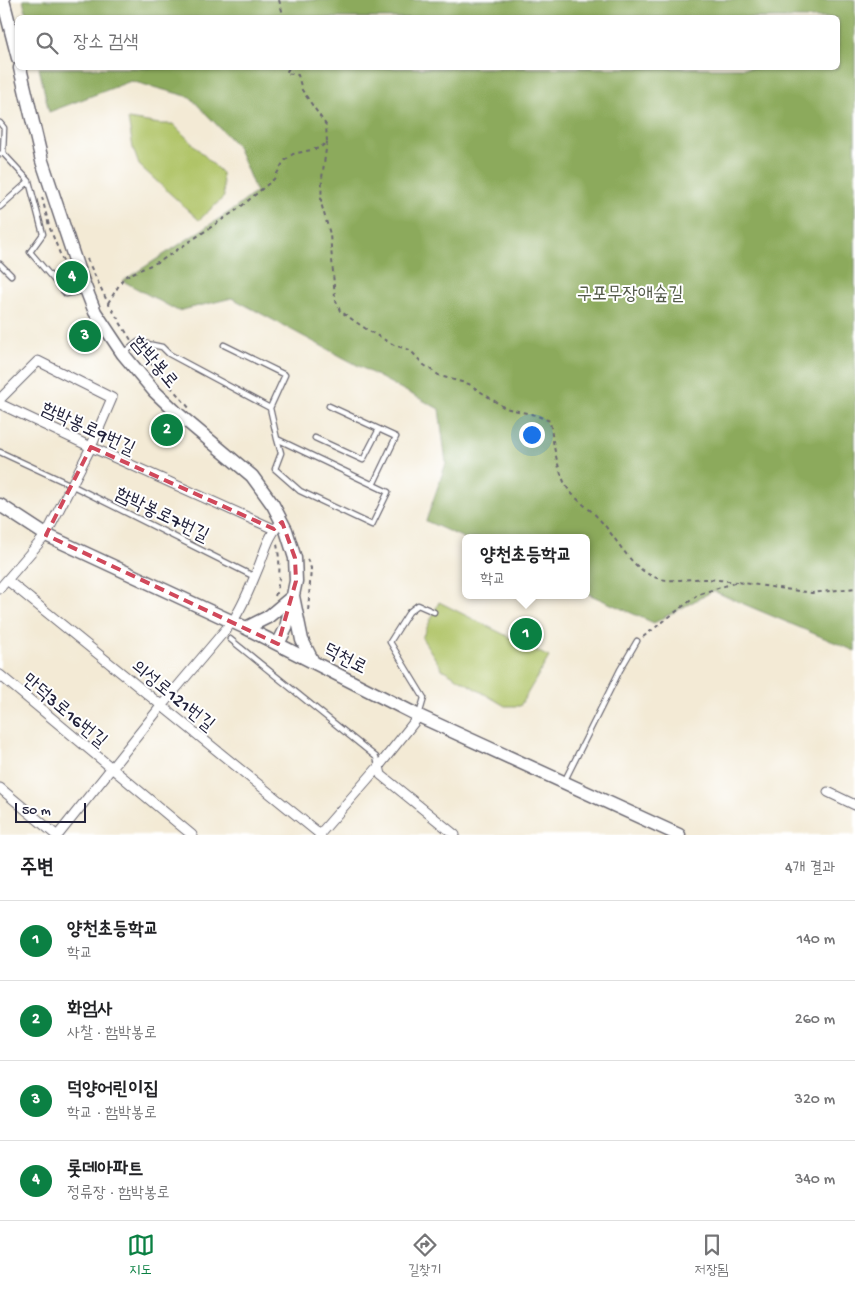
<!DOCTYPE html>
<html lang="ko">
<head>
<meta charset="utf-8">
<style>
  body { margin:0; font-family:"Gochi Hand","Poor Story",sans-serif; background:#f2f2f2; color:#202124 }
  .scale { position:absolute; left:15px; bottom:12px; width:71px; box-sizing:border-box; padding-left:5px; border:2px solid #22223b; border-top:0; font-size:14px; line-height:18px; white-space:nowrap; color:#22223b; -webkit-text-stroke:4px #fff; paint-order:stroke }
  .you { position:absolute; left:531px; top:434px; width:18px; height:18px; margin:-12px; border:4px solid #fff; border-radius:50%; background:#1a73e8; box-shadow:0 0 0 8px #1a73e833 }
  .badge { display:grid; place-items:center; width:32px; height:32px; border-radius:50%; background:#0b8043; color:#fff; font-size:16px; font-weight:700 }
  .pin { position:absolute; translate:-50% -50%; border:2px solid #fff; box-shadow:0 1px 5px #0006 }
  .popup { position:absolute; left:462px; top:534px; width:128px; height:65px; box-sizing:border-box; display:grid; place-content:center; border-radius:8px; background:#fff; filter:drop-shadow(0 1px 4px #0005); font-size:16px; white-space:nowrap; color:#757577 }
  .popup b { font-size:19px; color:#202124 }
  .popup::after { content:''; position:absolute; left:50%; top:100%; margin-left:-10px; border:10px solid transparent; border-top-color:#fff }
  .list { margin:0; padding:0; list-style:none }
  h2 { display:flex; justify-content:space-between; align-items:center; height:65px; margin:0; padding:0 20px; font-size:21px }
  h2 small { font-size:16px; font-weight:400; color:#757577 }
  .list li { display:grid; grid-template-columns:32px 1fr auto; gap:15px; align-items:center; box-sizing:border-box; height:80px; padding:0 20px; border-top:1px solid #e0e0e0 }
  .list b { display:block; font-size:19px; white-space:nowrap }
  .list p { margin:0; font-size:16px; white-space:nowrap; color:#757577 }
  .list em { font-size:16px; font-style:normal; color:#757577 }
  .icon { flex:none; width:28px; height:28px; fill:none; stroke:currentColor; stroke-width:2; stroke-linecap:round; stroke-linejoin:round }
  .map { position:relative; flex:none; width:855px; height:835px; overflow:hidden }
  .search { position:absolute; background:#fff; box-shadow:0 1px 4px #0004; left:15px; right:15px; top:15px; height:55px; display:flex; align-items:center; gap:12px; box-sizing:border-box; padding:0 18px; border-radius:8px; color:#757577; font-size:19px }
  .sheet { height:385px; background:#fff }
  nav { display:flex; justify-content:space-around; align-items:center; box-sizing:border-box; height:70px; border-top:1px solid #e0e0e0; background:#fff; font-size:14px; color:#757577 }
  nav a { display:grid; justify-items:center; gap:2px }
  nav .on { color:#0b8043 }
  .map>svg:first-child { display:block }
  .green { fill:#b0c467; stroke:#697351 }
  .forest { fill:#8caa5c; stroke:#57664c }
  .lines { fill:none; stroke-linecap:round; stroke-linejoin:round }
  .service-casing { stroke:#6b6871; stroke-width:7 }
  .minor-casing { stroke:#6b6871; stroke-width:11 }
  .secondary-casing { stroke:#6b6871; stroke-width:15 }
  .path { stroke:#6b6871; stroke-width:2; stroke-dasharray:4 4; stroke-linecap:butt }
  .service { stroke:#fff; stroke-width:4.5 }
  .minor { stroke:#fff; stroke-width:9 }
  .secondary { stroke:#fff; stroke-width:12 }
  .marked { fill:none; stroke:#d1495b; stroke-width:4; stroke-dasharray:10 6; stroke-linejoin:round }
  .labels { text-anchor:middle; stroke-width:4; stroke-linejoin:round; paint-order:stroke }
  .park-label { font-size:19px; fill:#545b4a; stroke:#fff }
  .street-label { font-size:19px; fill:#22223b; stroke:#fff }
</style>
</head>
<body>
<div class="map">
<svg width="855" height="835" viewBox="0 0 855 835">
  <rect width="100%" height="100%" fill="#fff"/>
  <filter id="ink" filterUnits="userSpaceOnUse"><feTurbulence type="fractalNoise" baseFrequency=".02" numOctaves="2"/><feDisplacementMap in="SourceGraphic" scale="10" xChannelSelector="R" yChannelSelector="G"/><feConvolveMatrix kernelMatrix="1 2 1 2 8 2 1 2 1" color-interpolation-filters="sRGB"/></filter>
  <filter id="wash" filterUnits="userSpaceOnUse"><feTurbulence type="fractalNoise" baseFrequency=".0096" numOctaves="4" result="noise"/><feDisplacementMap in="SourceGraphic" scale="20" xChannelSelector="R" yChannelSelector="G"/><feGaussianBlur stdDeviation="1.12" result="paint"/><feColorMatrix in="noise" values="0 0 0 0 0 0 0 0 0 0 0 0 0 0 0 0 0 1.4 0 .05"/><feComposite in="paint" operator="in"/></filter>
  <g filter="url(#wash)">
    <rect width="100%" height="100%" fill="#f3ead5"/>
    <path class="green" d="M128,119L160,124H173L222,173L224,197L199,220L139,165L133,148Z
      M439,602L549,657L520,706H505L442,669L422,638Z"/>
    <path class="forest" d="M23,0H855V651L713,591L654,623L586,593V538H466V539L426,521L446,463L439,409L232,298L178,311L123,281L234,209L256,192L237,146L190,97L131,81L49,112L39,68H838V18H27Z"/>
  </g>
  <g filter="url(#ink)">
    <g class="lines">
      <g class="service-casing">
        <path id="service" d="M0,123L4,128L3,153
          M0,154L3,153L29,181L0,207
          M29,181L43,234L30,252L66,294L86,290
          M0,264L11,275
          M224,345L285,375L270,408
          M124,353L138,342L162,347L169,354L270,408L277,439L388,492L372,525L300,491L275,469L281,453L277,439
          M329,406L396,437L373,485
          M315,438L363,460L379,429
          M0,452L71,485L255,577
          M230,639L376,757L378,765
          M419,715L424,698L390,642L409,612L418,605L434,612
          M564,782L620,670L637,641"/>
      </g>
      <g class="minor-casing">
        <path id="minor" d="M0,399L38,361L112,398L91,447L46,535L0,588
          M0,404L91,447L274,529
          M7,580L321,835
          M0,675L192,835
          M379,766L381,775L455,835
          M0,788L56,835
          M828,792L855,805
          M58,835L162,705L232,622C244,605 251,585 259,566C265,551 269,533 282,522
          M319,835L379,766L419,716"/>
      </g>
      <g class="secondary-casing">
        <path id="secondary" d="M3,0L18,58
          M20,68L42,161L78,269L95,312L123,354L154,391L177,413L252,476L273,505L286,530L295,558L296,581L286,628L278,644
          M0,505L46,535L246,628L419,716L679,835
          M246,628L268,617L293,596L302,640L313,662"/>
      </g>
      <path class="path" d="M279,0L284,18
        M327,142L322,178L321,203L330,234L335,298L340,311L369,331L394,345L410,350L424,365L440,376L469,384L505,408L535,415L550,421C553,442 556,464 565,484C574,500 588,506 599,519C618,539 630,569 657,578C672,583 688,578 703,579C714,579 726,581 737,582
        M42,197L49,226L64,264
        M87,259L108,303L131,340
        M108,303L124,277L162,260L238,209L274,179L284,161L293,154L320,148L327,142L326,125L302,90L298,75L286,73L289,68
        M139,350L190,409
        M307,559L311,568L308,613
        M275,596C281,580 280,561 277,544
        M643,637L699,594L737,582L812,593L855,588"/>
      <use href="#service" class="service"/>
      <use href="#minor" class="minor"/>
      <use href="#secondary" class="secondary"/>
    </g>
  </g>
  <path class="marked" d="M91,447L274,529L282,522L295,558L296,581L278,644L46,535Z"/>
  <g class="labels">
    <g class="park-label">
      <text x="630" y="299">구포무장애숲길</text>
    </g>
    <g class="street-label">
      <text transform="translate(156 361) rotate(50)" y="7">함박봉로</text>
      <text transform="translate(89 427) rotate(25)" y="7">함박봉로9번길</text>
      <text transform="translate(163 513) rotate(26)" y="7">함박봉로7번길</text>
      <text transform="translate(346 657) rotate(27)" y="7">덕천로</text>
      <text transform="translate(174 694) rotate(39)" y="7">의성로121번길</text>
      <text transform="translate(66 709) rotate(40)" y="7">만덕3로16번길</text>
    </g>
  </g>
</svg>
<div class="scale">50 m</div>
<div class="you"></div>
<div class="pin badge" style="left:526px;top:634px">1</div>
<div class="popup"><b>양천초등학교</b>학교</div>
<div class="pin badge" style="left:167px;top:430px">2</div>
<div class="pin badge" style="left:85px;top:336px">3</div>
<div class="pin badge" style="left:72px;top:277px">4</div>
<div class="search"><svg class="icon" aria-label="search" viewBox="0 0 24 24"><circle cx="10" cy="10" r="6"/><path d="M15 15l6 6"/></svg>장소 검색</div>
</div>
<section class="sheet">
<h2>주변<small>4개 결과</small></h2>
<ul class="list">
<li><span class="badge">1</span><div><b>양천초등학교</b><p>학교</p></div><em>140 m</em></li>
<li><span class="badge">2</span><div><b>화엄사</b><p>사찰 · 함박봉로</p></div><em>260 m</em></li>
<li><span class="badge">3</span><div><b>덕양어린이집</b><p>학교 · 함박봉로</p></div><em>320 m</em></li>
<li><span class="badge">4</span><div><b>롯데아파트</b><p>정류장 · 함박봉로</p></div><em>340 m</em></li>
</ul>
</section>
<nav>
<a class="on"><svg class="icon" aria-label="map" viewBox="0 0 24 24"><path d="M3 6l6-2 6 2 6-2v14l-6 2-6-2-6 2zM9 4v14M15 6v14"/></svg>지도</a>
<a><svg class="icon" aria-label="directions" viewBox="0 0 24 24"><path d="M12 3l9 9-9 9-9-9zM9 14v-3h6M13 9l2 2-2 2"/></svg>길찾기</a>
<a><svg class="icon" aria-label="saved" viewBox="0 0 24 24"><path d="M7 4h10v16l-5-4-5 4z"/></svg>저장됨</a>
</nav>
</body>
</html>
